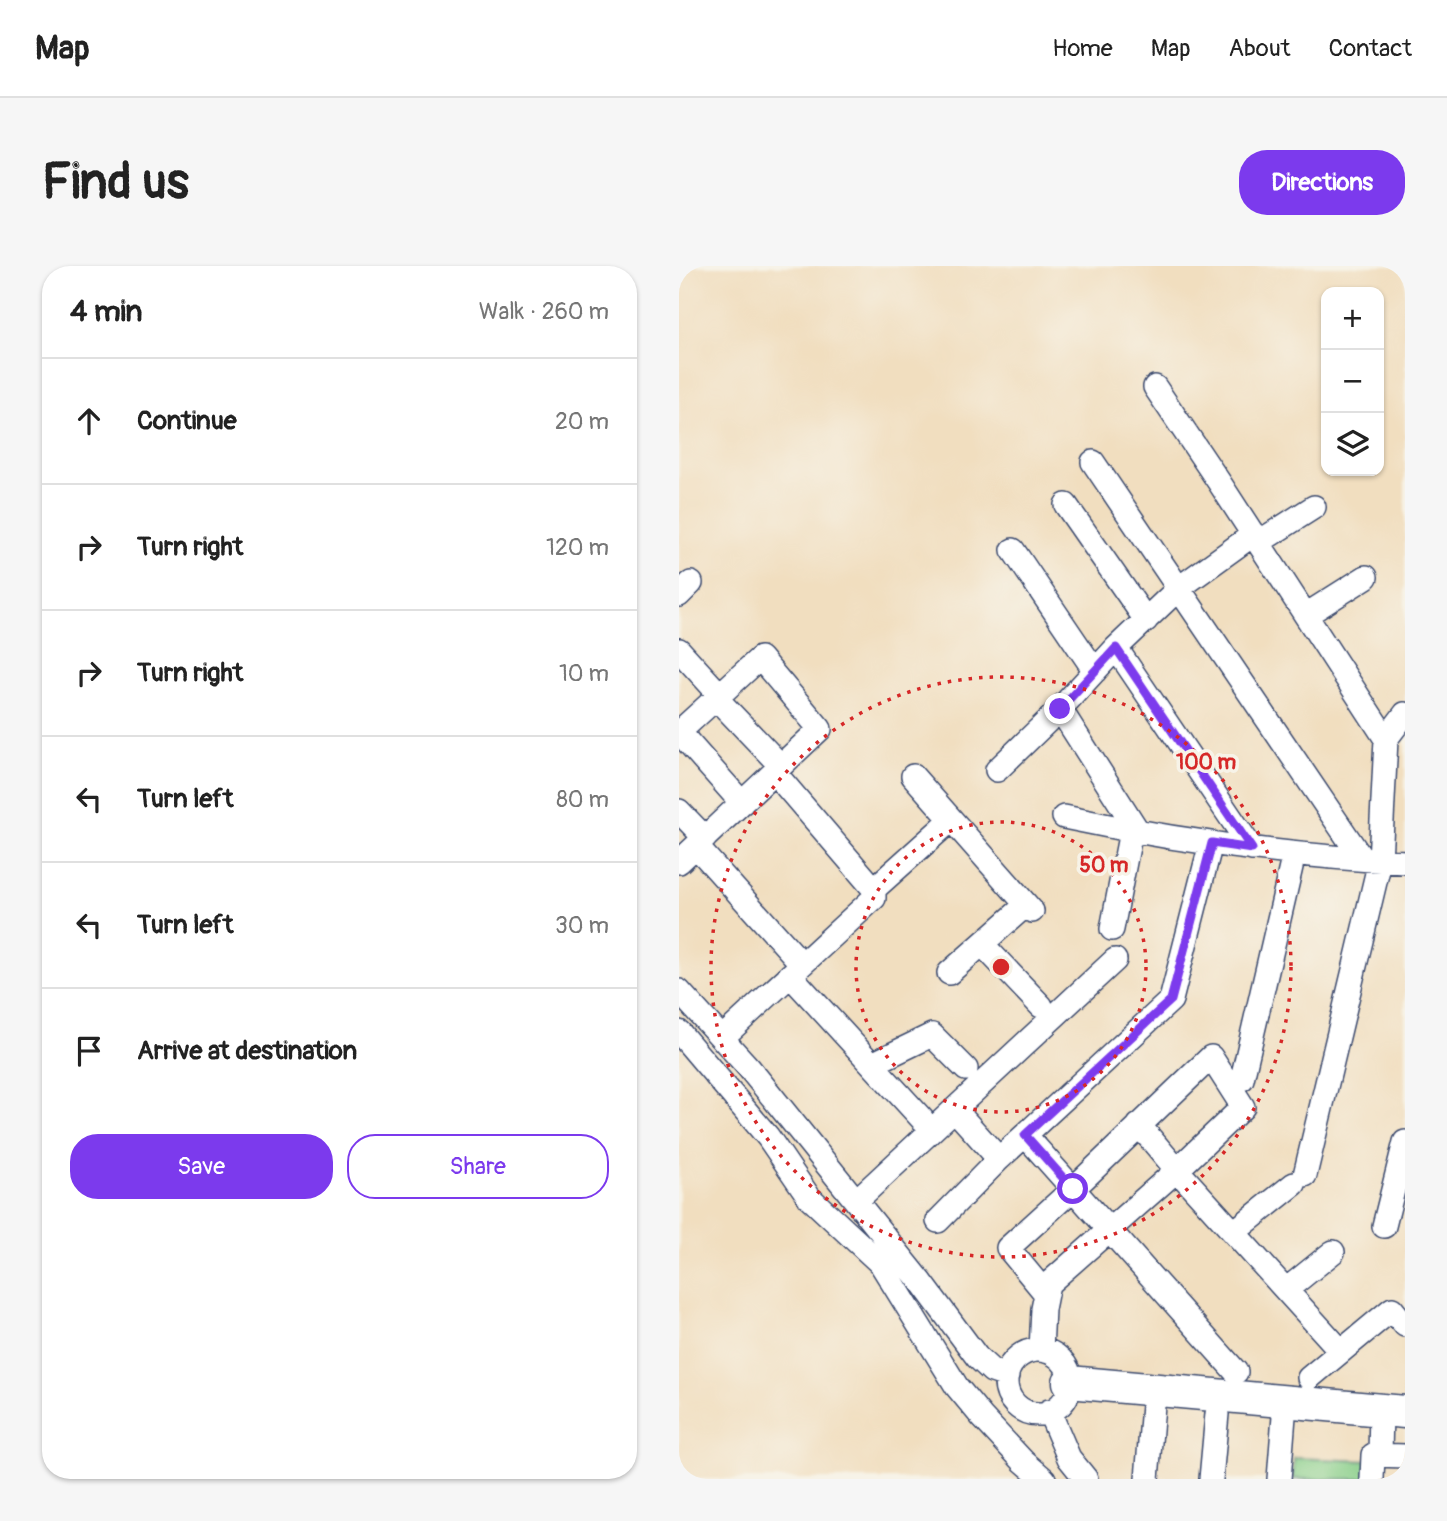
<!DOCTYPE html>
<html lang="en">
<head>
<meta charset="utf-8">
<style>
  body { margin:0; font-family:Pangolin,sans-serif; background:#f6f6f6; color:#222 }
  .controls { position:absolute; right:21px; top:21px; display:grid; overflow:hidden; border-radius:14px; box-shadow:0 2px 5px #0004 }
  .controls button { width:63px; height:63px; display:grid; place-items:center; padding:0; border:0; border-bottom:2px solid #e0e0e0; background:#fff; color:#222; font:35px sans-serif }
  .stop { position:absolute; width:21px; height:21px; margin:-16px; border:5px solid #7c3aed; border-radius:50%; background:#fff }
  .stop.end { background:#7c3aed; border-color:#fff; box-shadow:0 2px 7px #0008 }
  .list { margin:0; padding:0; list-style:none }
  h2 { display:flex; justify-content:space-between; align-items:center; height:91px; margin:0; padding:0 28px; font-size:30px }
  h2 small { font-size:23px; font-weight:400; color:#767676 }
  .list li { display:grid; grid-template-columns:46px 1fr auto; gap:21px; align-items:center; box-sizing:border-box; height:126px; padding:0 28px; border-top:2px solid #e0e0e0 }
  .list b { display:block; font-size:26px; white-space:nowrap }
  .list em { font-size:23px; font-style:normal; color:#767676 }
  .actions { display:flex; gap:14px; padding:21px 28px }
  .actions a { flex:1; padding:16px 0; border:2px solid #7c3aed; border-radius:28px; text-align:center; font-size:24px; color:#7c3aed }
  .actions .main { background:#7c3aed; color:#fff }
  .icon { flex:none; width:38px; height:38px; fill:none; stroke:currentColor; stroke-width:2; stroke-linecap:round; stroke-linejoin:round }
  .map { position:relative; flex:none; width:726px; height:1213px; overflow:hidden; border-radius:28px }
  header { display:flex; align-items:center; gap:42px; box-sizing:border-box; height:98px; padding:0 35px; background:#fff; border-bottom:2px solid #e0e0e0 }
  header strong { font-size:33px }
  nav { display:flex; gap:38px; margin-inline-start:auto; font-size:24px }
  .intro { display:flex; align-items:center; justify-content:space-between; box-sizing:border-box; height:168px; padding:0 42px }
  h1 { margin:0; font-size:49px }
  .button { padding:18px 32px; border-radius:28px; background:#7c3aed; color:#fff; font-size:24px; font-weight:700 }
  main { display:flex; gap:42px; padding:0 42px }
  aside { flex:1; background:#fff; border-radius:28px; box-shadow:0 2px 5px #0004 }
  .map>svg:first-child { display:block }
  .green { fill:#88cf8a; stroke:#527f74; stroke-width:2 }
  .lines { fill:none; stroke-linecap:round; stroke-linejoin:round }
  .street-casing { stroke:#3b496d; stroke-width:26 }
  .secondary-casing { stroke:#3b496d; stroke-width:35 }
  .street { stroke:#fff; stroke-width:23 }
  .secondary { stroke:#fff; stroke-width:32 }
  .route { stroke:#7c3aed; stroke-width:9 }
  .ring { fill:none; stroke:#d62828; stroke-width:3.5; stroke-dasharray:3.5 7 }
  .centre { fill:#d62828; stroke:#f7f3e8; stroke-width:3.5 }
  .ring-label { font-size:21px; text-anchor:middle; font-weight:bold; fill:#d62828; stroke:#f7f3e8; stroke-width:7; stroke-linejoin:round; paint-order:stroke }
</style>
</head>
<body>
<header>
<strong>Map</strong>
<nav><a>Home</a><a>Map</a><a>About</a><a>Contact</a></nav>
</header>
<div class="intro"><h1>Find us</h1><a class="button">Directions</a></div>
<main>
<aside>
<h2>4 min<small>Walk · 260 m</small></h2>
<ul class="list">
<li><svg class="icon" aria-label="ahead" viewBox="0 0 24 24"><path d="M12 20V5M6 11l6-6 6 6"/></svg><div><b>Continue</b></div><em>20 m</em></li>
<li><svg class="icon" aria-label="right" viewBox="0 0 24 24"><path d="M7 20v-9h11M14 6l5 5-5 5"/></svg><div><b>Turn right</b></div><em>120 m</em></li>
<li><svg class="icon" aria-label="right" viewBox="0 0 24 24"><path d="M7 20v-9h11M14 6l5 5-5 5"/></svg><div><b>Turn right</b></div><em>10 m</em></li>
<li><svg class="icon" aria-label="left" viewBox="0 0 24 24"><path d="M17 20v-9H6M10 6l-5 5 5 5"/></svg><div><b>Turn left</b></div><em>80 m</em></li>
<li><svg class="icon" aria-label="left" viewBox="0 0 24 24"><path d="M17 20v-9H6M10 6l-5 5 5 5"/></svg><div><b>Turn left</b></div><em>30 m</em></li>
<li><svg class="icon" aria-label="arrive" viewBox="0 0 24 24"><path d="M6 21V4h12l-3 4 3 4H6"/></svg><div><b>Arrive at destination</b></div></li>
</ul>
<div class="actions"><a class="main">Save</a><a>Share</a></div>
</aside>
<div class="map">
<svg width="726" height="1213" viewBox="0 0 726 1213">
  <rect width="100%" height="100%" fill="#f7f3e8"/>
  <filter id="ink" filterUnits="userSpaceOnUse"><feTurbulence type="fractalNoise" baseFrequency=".0143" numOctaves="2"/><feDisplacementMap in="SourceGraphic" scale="14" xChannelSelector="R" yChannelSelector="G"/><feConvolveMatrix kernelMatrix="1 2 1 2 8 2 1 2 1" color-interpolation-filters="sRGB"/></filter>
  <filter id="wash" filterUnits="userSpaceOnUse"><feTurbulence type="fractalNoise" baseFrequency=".00686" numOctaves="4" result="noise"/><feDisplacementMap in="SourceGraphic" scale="28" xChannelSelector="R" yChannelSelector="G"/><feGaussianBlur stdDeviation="1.57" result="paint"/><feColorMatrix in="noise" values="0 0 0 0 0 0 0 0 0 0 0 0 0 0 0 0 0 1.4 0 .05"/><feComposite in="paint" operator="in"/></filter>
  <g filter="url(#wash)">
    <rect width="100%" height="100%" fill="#f1debf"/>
    <path class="green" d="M615,1192L689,1195L687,1213H614Z"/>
  </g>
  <g filter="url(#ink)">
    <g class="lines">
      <g class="street-casing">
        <path id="street" d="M476,121L540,216L707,473L701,595L626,909
          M414,196L683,593
          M387,239L467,354
          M580,276L635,241
          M334,284L416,405
          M0,329L12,317
          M627,349L687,311
          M437,382L573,583
          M0,384L41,429
          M37,432L102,500
          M381,443L460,567
          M0,466L81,392L141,463L0,596
          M0,466L63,537
          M707,473L726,448
          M318,504L381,443L437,382L500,322L575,268
          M95,506L195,623
          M234,510L353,645
          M0,545L26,572
          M385,551C497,575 611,590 726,596
          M17,580L123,698
          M433,663L452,565
          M303,678L362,740
          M270,707L347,639
          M111,709L243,853
          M0,725L70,802L243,1017L298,1091L313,1105L328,1110
          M0,766L89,871L130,931L202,998L278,1121L303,1151L344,1195L365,1213
          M43,772L195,632V623L272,554
          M193,798L253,769L287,803
          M563,813L615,588
          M276,844L320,893
          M460,859L498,904L662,1085
          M346,869L557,1106
          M177,935L436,694
          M259,955L320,893L492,734L532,577
          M705,960L726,876
          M555,966L615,918
          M607,1024L654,986
          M362,1084L364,1043L369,1018L498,904L564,841L532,791L394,923L329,982L367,1028
          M327 1116a32 32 0 1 1 64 0a32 32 0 1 1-64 0Z
          M630,1112L713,1043L726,1059
          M370,1145L390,1192L407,1213
          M701,1189L702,1144
          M468,1213L474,1139
          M532,1213L538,1148
          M600,1213L605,1150
          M693,1213L694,1189L726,1190"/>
      </g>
      <g class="secondary-casing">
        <path id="secondary" d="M390,1116L726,1146"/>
      </g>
      <use href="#street" class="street"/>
      <use href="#secondary" class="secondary"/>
    </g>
  </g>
  <g class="lines" filter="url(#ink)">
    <path class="route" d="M381,443L437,382L573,583L533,577L492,734L346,869L394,923"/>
  </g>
  <g class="ring">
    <circle cx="322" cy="701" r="145"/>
    <circle cx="322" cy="701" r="290"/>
  </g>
  <circle cx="322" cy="701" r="10" class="centre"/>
  <g class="ring-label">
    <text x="527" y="503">100 m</text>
    <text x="425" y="606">50 m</text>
  </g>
</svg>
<div class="controls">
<button>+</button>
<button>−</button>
<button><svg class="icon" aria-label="layers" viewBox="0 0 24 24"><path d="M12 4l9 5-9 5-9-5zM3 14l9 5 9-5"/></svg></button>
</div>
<div class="stop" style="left:394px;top:923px"></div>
<div class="stop end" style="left:381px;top:443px"></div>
</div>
</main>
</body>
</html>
